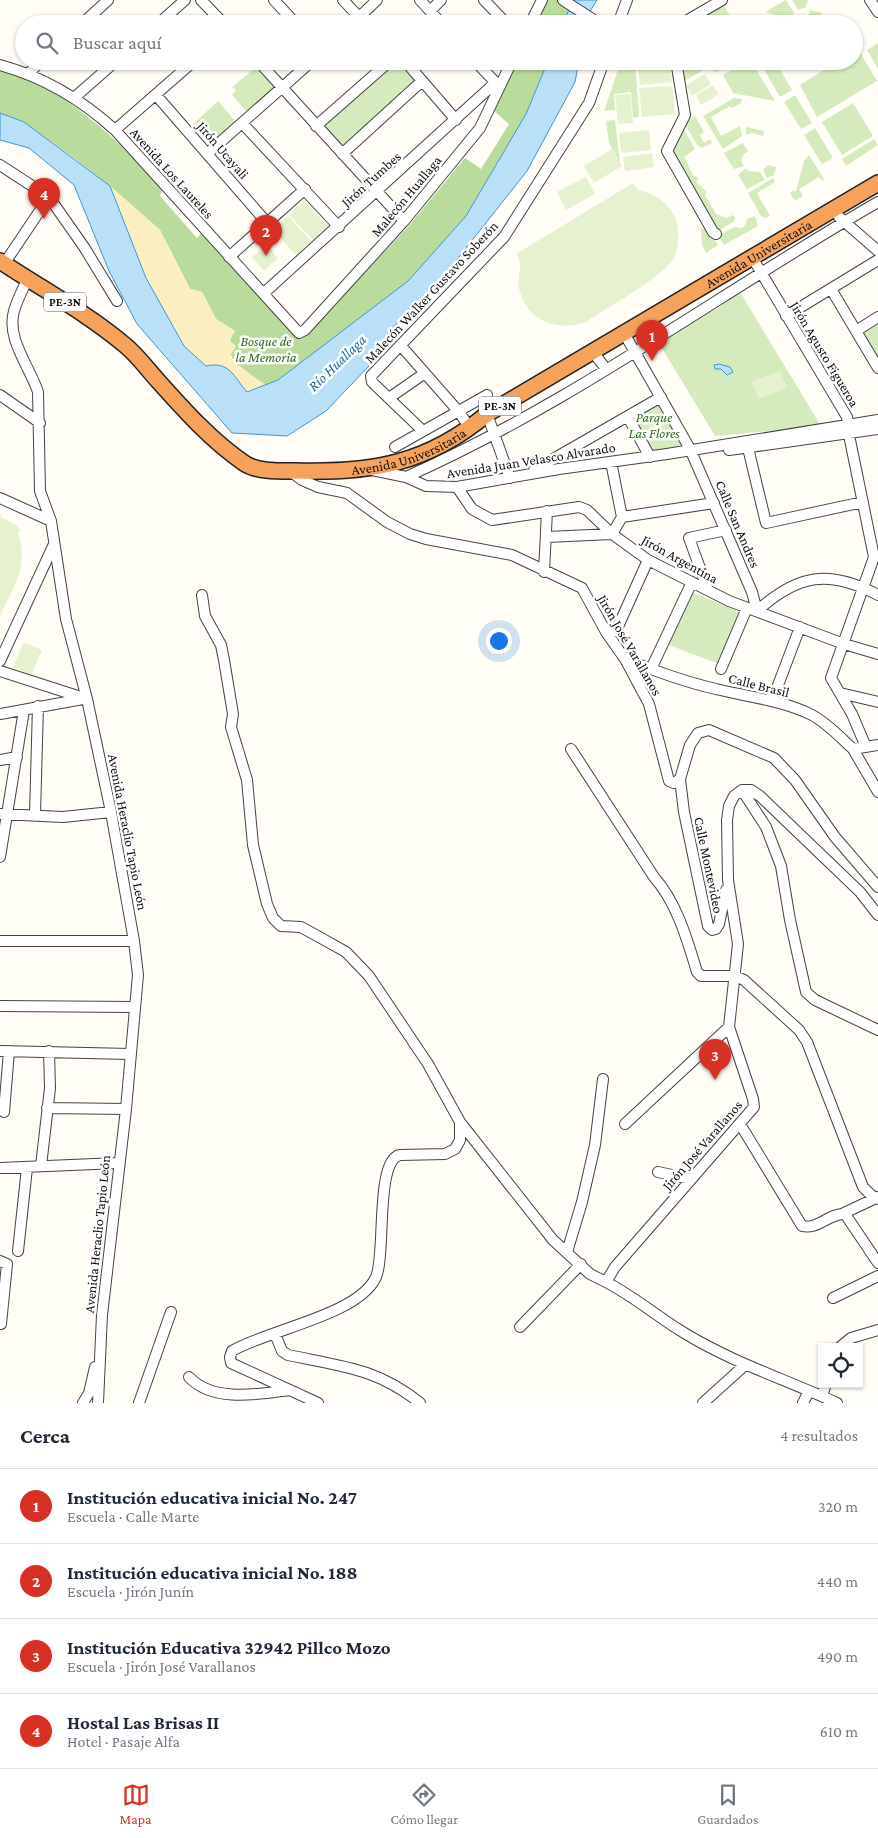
<!DOCTYPE html>
<html lang="es">
<head>
<meta charset="utf-8">
<style>
  body { margin:0; font-family:"Crimson Pro",serif; background:#f6f6f7; color:#1f2937 }
  .controls { position:absolute; right:15px; bottom:15px; display:grid; overflow:hidden; border-radius:0px; box-shadow:0 1px 4px #0004 }
  .controls button { width:45px; height:45px; display:grid; place-items:center; padding:0; border:0; border-bottom:1px solid #e0e1e3; background:#fff; color:#1f2937; font:25px sans-serif }
  .you { position:absolute; left:498px; top:640px; width:18px; height:18px; margin:-12px; border:4px solid #fff; border-radius:50%; background:#1a73e8; box-shadow:0 0 0 8px #1a73e833 }
  .badge { display:grid; place-items:center; width:32px; height:32px; border-radius:50%; background:#d93025; color:#fff; font-size:16px; font-weight:700 }
  .pin { position:absolute; translate:-50% -41px; filter:drop-shadow(0 1px 2px #0008) }
  .pin::after { content:''; position:absolute; top:26px; width:18px; height:15px; background:inherit; clip-path:polygon(0 0,100% 0,50% 100%) }
  .list { margin:0; padding:0; list-style:none }
  h2 { display:flex; justify-content:space-between; align-items:center; height:65px; margin:0; padding:0 20px; font-size:21px }
  h2 small { font-size:16px; font-weight:400; color:#747a83 }
  .list li { display:grid; grid-template-columns:32px 1fr auto; gap:15px; align-items:center; box-sizing:border-box; height:75px; padding:0 20px; border-top:1px solid #e0e1e3 }
  .list b { display:block; font-size:19px; white-space:nowrap }
  .list p { margin:0; font-size:16px; white-space:nowrap; color:#747a83 }
  .list em { font-size:16px; font-style:normal; color:#747a83 }
  .icon { flex:none; width:28px; height:28px; fill:none; stroke:currentColor; stroke-width:2; stroke-linecap:round; stroke-linejoin:round }
  .map { position:relative; flex:none; width:878px; height:1403px; overflow:hidden }
  .search { position:absolute; background:#fff; box-shadow:0 1px 4px #0004; left:15px; right:15px; top:15px; height:55px; display:flex; align-items:center; gap:12px; box-sizing:border-box; padding:0 18px; border-radius:28px; color:#747a83; font-size:19px }
  .sheet { height:365px; background:#fff }
  nav { display:flex; justify-content:space-around; align-items:center; box-sizing:border-box; height:70px; border-top:1px solid #e0e1e3; background:#fff; font-size:14px; color:#747a83 }
  nav a { display:grid; justify-items:center; gap:2px }
  nav .on { color:#d93025 }
  .map>svg:first-child { display:block }
  .green { fill:#d5ebbd }
  .forest { fill:#b9dc9c }
  .sand { fill:#fbeec1 }
  .pitch { fill:#e6f2cf }
  .water { fill:#b9e0f7; stroke:#3f96cf }
  .lines { fill:none; stroke-linecap:round; stroke-linejoin:round }
  .minor-casing { stroke:#444; stroke-width:12 }
  .highway-casing { stroke:#222; stroke-width:18 }
  .minor { stroke:#fff; stroke-width:10 }
  .highway { stroke:#f5a25d; stroke-width:15 }
  .labels { text-anchor:middle; stroke-width:5; stroke-linejoin:round; paint-order:stroke }
  .shield { fill:#fff; stroke:#585858; stroke-width:1 }
  .shield-label { font-size:12px; font-weight:bold; fill:#111 }
  .street-label { font-size:14px; fill:#111; stroke:#fff }
  .park-label { font-size:14px; font-style:italic; fill:#2f6b1f; stroke:#fff }
  .water-label { font-size:15px; font-style:italic; fill:#1768a6; stroke:#fff }
</style>
</head>
<body>
<div class="map">
<svg width="878" height="1403" viewBox="0 0 878 1403">
  <rect width="100%" height="100%" fill="#fffdf5"/>
  <path class="green" d="M786,0L794,13L789,19L765,12Z
    M792,0H808L806,7L798,10Z
    M722,2L730,16L718,24H711L704,13Z
    M810,10L822,13L818,24L806,22Z
    M878,43V69L867,50Z
    M858,49L877,81L817,117L800,85L838,61H854V52Z
    M395,61L417,82L341,149L322,127Z
    M621,61H635L639,117L633,118L631,92L614,94L615,110L604,111Z
    M680,61H697L702,71L684,81Z
    M700,61H718L722,69L717,72L704,68Z
    M747,61H751L775,101L733,93L723,75Z
    M759,61H775L792,90L780,97Z
    M255,68L276,89L249,114L232,95L236,90L232,87Z
    M795,95L812,123L801,129L784,102Z
    M734,98L742,99L741,103L732,108L730,106L711,117L721,136L740,126L742,136L723,149L703,116Z
    M218,101L236,122L211,144L193,124Z
    M853,103L873,136L842,155L822,122Z
    M695,116L704,132L700,135L704,143L710,139L712,143L702,148L698,146L684,123Z
    M615,120L620,163L609,143L606,121Z
    M682,126L695,149L684,157L694,177H698L697,183L707,192L705,195L716,214L726,218L733,215L735,218L733,222L718,231L669,151Z
    M746,127L764,131L763,136L752,133L746,135Z
    M815,128L833,158L822,164L804,135Z
    M874,139L878,145L846,166L842,159Z
    M743,143L748,151L744,154L741,161L744,166L734,169L724,153Z
    M809,155L824,179L822,181L819,177L799,189L803,196L795,201L790,193L792,191H796L804,161Z
    M768,165L776,167L774,175L767,178L763,170Z
    M746,168L748,171L760,172L765,180L747,189L738,175Z
    M773,178L775,182L757,193L770,216L766,218L761,216L748,193Z
    M755,216L758,226L724,245L718,236L734,227L741,228L745,226L747,219Z
    M707,227L718,245L706,253L702,245L701,230Z
    M740,292L821,426L715,436L657,340L710,310L711,312L723,305L722,303Z
    M878,320V359L860,332Z
    M659,401L688,450L651,454L630,419Z
    M692,592L739,612L719,664L669,645Z"/>
  <path class="forest" d="M548,0H573L563,24H536Z
    M518,61H548L526,114L466,216L408,281L278,380L265,385C246,371 216,357 235,331L216,319L202,292L190,289L160,230L110,186L74,158L24,122L0,113V69C66,88 117,140 163,188L160,196L197,238L202,232L291,332L301,339L407,228L465,158L481,169L509,124L494,111Z"/>
  <path class="sand" d="M110,186L160,230L190,289L202,292L216,319L235,331L229,340L236,346L230,356L237,364L265,385L246,392C234,376 229,361 206,366L184,346L146,278Z"/>
  <path class="pitch" d="M637,61H670L672,82L640,85Z
    M705,74L711,84L692,96L686,85Z
    M713,85L719,94L701,105L696,95Z
    M672,86L675,114L642,117L639,88Z
    M630,94L633,123L618,124L615,95Z
    M649,130L651,150L621,153L619,133Z
    M612,149L622,166L594,183L584,166Z
    M652,153L654,167L625,171L623,157Z
    M586,177L595,194L566,210L557,192Z
    M633,183L638,190C655,194 665,200 674,215C680,226 679,245 675,256C667,275 605,309 586,322C556,332 526,321 519,288C517,275 524,264 516,254Z
    M304,201L328,226L313,240L289,215Z
    M288,216L311,241L296,255L273,230Z
    M267,245L278,258L264,271L252,257Z
    M780,371L787,388L758,399L752,381Z
    M0,512L1,517L16,525L21,531L18,532C29,568 14,584 0,616Z
    M24,642L42,650L31,675L13,667Z"/>
  <path class="water" d="M573,0H597L587,16L585,24H563Z
    M548,61H579L575,82L527,171L436,286L396,324L374,351L369,366L326,411L287,436L232,433L137,324L109,271L74,185L29,148L0,140V113L24,122L110,186L146,278L184,346L206,366C230,361 233,376 247,392L278,380L408,281L466,216L526,114Z
    M719,364L730,367L733,372L727,375L721,369H715L714,365Z"/>
  <g class="lines">
    <g class="minor-casing">
      <path id="minor" d="M201,0L224,24
        M274,0L296,24
        M343,0L359,17
        M420,0L442,24
        M484,0L507,24
        M563,0L600,24
        M870,0L878,12
        M430,11L441,0
        M82,24L108,0
        M158,24L185,0
        M352,24L377,0
        M530,24L542,0
        M618,24L627,0
        M681,24L722,0
        M258,61L404,221
        M405,61L456,120
        M475,61L499,86
        M676,61L685,115L667,151L713,232L716,234
        M0,65C44,77 81,99 115,130L299,333L305,330L404,221L480,128L512,61
        M29,73L41,61
        M156,95L268,224
        M75,97L116,61
        M242,123L339,227
        M316,126L390,61
        M115,130L194,61
        M208,153L312,61
        M342,154L422,81
        M0,165L49,197L84,247L117,301
        M839,217L878,251
        M229,257L305,189
        M752,257L847,417L850,440L874,557L831,678L852,714L866,747
        M4,264L49,197
        M28,278C23,289 17,300 14,311C6,339 30,367 38,392L40,491L51,521L66,619L87,699L111,812L134,941L138,975L126,1109L102,1315L98,1403
        M831,289L878,368
        M264,293L495,83
        M786,316L878,260
        M856,331L878,317
        M624,333L690,449L752,592L757,611C798,574 829,569 878,595
        M402,347L459,412L470,428
        M593,352L606,369
        M0,395L40,423
        M389,398L425,373
        M487,414L510,478
        M628,417L650,457
        M423,431L372,382L371,376L504,237L589,103L604,61
        M395,447L487,395
        M748,448L766,523L863,502
        M729,450L878,429
        M372,470L406,477L426,486L457,487L559,469L667,454L878,420
        M534,470L661,397
        M290,471L302,480L318,487L347,493L387,522L410,534L426,539L512,555L582,588L606,632L625,659L649,704L669,781L674,783L680,779L690,745L698,733L709,730L774,758L795,780L835,837L878,887
        M406,477C573,403 721,292 878,202
        M457,487L472,509L492,520L579,507L587,510L612,534L648,560L729,601L844,644L878,654
        M0,498L51,521
        M622,517L714,503
        M547,537L612,534L622,517L611,462
        M544,572L547,511
        M708,590L689,538L726,530
        M202,595L205,616L221,645L224,660L233,714L231,727L247,780L253,845L267,904L273,918L281,926L301,927L321,938L346,952L369,976L428,1064L460,1122V1140L455,1149L445,1154L400,1155C375,1160 386,1254 376,1277C359,1315 267,1330 232,1351L230,1357L231,1363L318,1403
        M606,632L616,631L648,560
        M625,659C655,671 685,682 716,689C748,697 782,700 812,715C827,723 840,737 853,749L878,745
        M0,661L54,544
        M651,669L692,582
        M721,669L747,608
        M0,671L87,699
        M840,693L878,702
        M772,701L800,627
        M0,714L83,699
        M571,749L654,877C677,903 687,939 697,972L701,976H735L744,980L799,1030L807,1042L863,1187L871,1195L878,1199
        M853,749L878,792
        M0,760L17,757
        M680,779L684,812L708,926L712,930L716,929L719,924L726,890
        M742,790L766,827L781,866L790,920L806,992L815,1000L878,1030
        M0,814L63,817L111,812
        M35,814L38,706
        M0,857L24,710
        M0,941H134
        M0,1006L134,1007
        M0,1051L130,1054
        M47,1108L126,1109
        M4,1112L9,1051
        M460,1122L553,1240L590,1274L606,1282
        M625,1124L729,1027
        M740,1124L802,1226C818,1230 829,1213 845,1214L878,1263
        M41,1166L50,1088L49,1051
        M0,1168L118,1163
        M658,1172L691,1179
        M842,1214L878,1197
        M18,1251L27,1168
        M567,1252L582,1202L595,1145L603,1079
        M0,1261L7,1264L1,1324
        M833,1298L878,1276
        M520,1327L581,1264
        M275,1334L282,1351L288,1355C340,1366 377,1368 420,1403
        M840,1347L851,1338L878,1330
        M189,1377C213,1403 259,1394 290,1390
        M822,1396L826,1384
        M83,1403L89,1393L95,1367
        M139,1403L171,1312
        M703,1403L745,1365
        M803,1403L809,1391
        M837,1403C787,1380 734,1363 686,1334C659,1318 635,1297 606,1282L615,1267L754,1107L753,1099L729,1027L738,944L728,880L727,820L729,806L734,796L742,790H751L760,796L860,892L878,915"/>
    </g>
    <g class="highway-casing">
      <g id="highway">
        <path id="s1" d="M0,261C42,289 87,313 126,346C138,356 148,370 159,382C185,411 212,441 244,463C257,472 280,471 296,471C372,473 427,464 487,414L878,183"/>
      </g>
    </g>
    <use href="#minor" class="minor"/>
    <use href="#highway" class="highway"/>
  </g>
  <g class="labels">
    <g class="shield">
      <rect x="44" y="292.5" width="42" height="19" rx="4"/>
      <rect x="479" y="396.5" width="42" height="19" rx="4"/>
    </g>
    <g class="shield-label">
      <text x="65" y="306">PE-3N</text>
      <text x="500" y="410">PE-3N</text>
    </g>
    <g class="street-label">
      <text transform="translate(223 150) rotate(49)" y="5">Jirón Ucayali</text>
      <text transform="translate(172 173) rotate(48)" y="5">Avenida Los Laureles</text>
      <text transform="translate(371 179) rotate(-42)" y="5">Jirón Tumbes</text>
      <text transform="translate(406 196) rotate(-50)" y="5">Malecón Huallaga</text>
      <text dy="5" stroke="none"><textPath href="#s1" startOffset="892">Avenida Universitaria</textPath></text>
      <text transform="translate(431 292) rotate(-47)" y="5">Malecón Walker Gustavo Soberón</text>
      <text transform="translate(825 354) rotate(59)" y="5">Jirón Agusto Figueroa</text>
      <text dy="5" stroke="none"><textPath href="#s1" startOffset="488">Avenida Universitaria</textPath></text>
      <text transform="translate(531 460) rotate(-9)" y="5">Avenida Juan Velasco Alvarado</text>
      <text transform="translate(738 524) rotate(67)" y="5">Calle San Andres</text>
      <text transform="translate(680 559) rotate(29)" y="5">Jirón Argentina</text>
      <text transform="translate(630 645) rotate(60)" y="5">Jirón José Varallanos</text>
      <text transform="translate(759 685) rotate(14)" y="5">Calle Brasil</text>
      <text transform="translate(128 832) rotate(79)" y="5">Avenida Heraclio Tapio León</text>
      <text transform="translate(709 865) rotate(78)" y="5">Calle Montevideo</text>
      <text transform="translate(702 1145) rotate(-49)" y="5">Jirón José Varallanos</text>
      <text transform="translate(97 1234) rotate(-84)" y="5">Avenida Heraclio Tapio León</text>
    </g>
    <g class="park-label">
      <text x="266" y="346">Bosque de<tspan x="266" dy="16">la Memoria</tspan></text>
      <text x="654" y="422">Parque<tspan x="654" dy="16">Las Flores</tspan></text>
    </g>
    <g class="water-label">
      <text transform="translate(337 363) rotate(-44)" y="5">Río Huallaga</text>
    </g>
  </g>
</svg>
<div class="controls">
<button><svg class="icon" aria-label="locate" viewBox="0 0 24 24"><circle cx="12" cy="12" r="6"/><path d="M12 2v4M12 18v4M2 12h4M18 12h4"/></svg></button>
</div>
<div class="you"></div>
<div class="pin badge" style="left:652px;top:361px">1</div>
<div class="pin badge" style="left:266px;top:256px">2</div>
<div class="pin badge" style="left:715px;top:1080px">3</div>
<div class="pin badge" style="left:44px;top:219px">4</div>
<div class="search"><svg class="icon" aria-label="search" viewBox="0 0 24 24"><circle cx="10" cy="10" r="6"/><path d="M15 15l6 6"/></svg>Buscar aquí</div>
</div>
<section class="sheet">
<h2>Cerca<small>4 resultados</small></h2>
<ul class="list">
<li><span class="badge">1</span><div><b>Institución educativa inicial No. 247</b><p>Escuela · Calle Marte</p></div><em>320 m</em></li>
<li><span class="badge">2</span><div><b>Institución educativa inicial No. 188</b><p>Escuela · Jirón Junín</p></div><em>440 m</em></li>
<li><span class="badge">3</span><div><b>Institución Educativa 32942 Pillco Mozo</b><p>Escuela · Jirón José Varallanos</p></div><em>490 m</em></li>
<li><span class="badge">4</span><div><b>Hostal Las Brisas II</b><p>Hotel · Pasaje Alfa</p></div><em>610 m</em></li>
</ul>
</section>
<nav>
<a class="on"><svg class="icon" aria-label="map" viewBox="0 0 24 24"><path d="M3 6l6-2 6 2 6-2v14l-6 2-6-2-6 2zM9 4v14M15 6v14"/></svg>Mapa</a>
<a><svg class="icon" aria-label="directions" viewBox="0 0 24 24"><path d="M12 3l9 9-9 9-9-9zM9 14v-3h6M13 9l2 2-2 2"/></svg>Cómo llegar</a>
<a><svg class="icon" aria-label="saved" viewBox="0 0 24 24"><path d="M7 4h10v16l-5-4-5 4z"/></svg>Guardados</a>
</nav>
</body>
</html>
